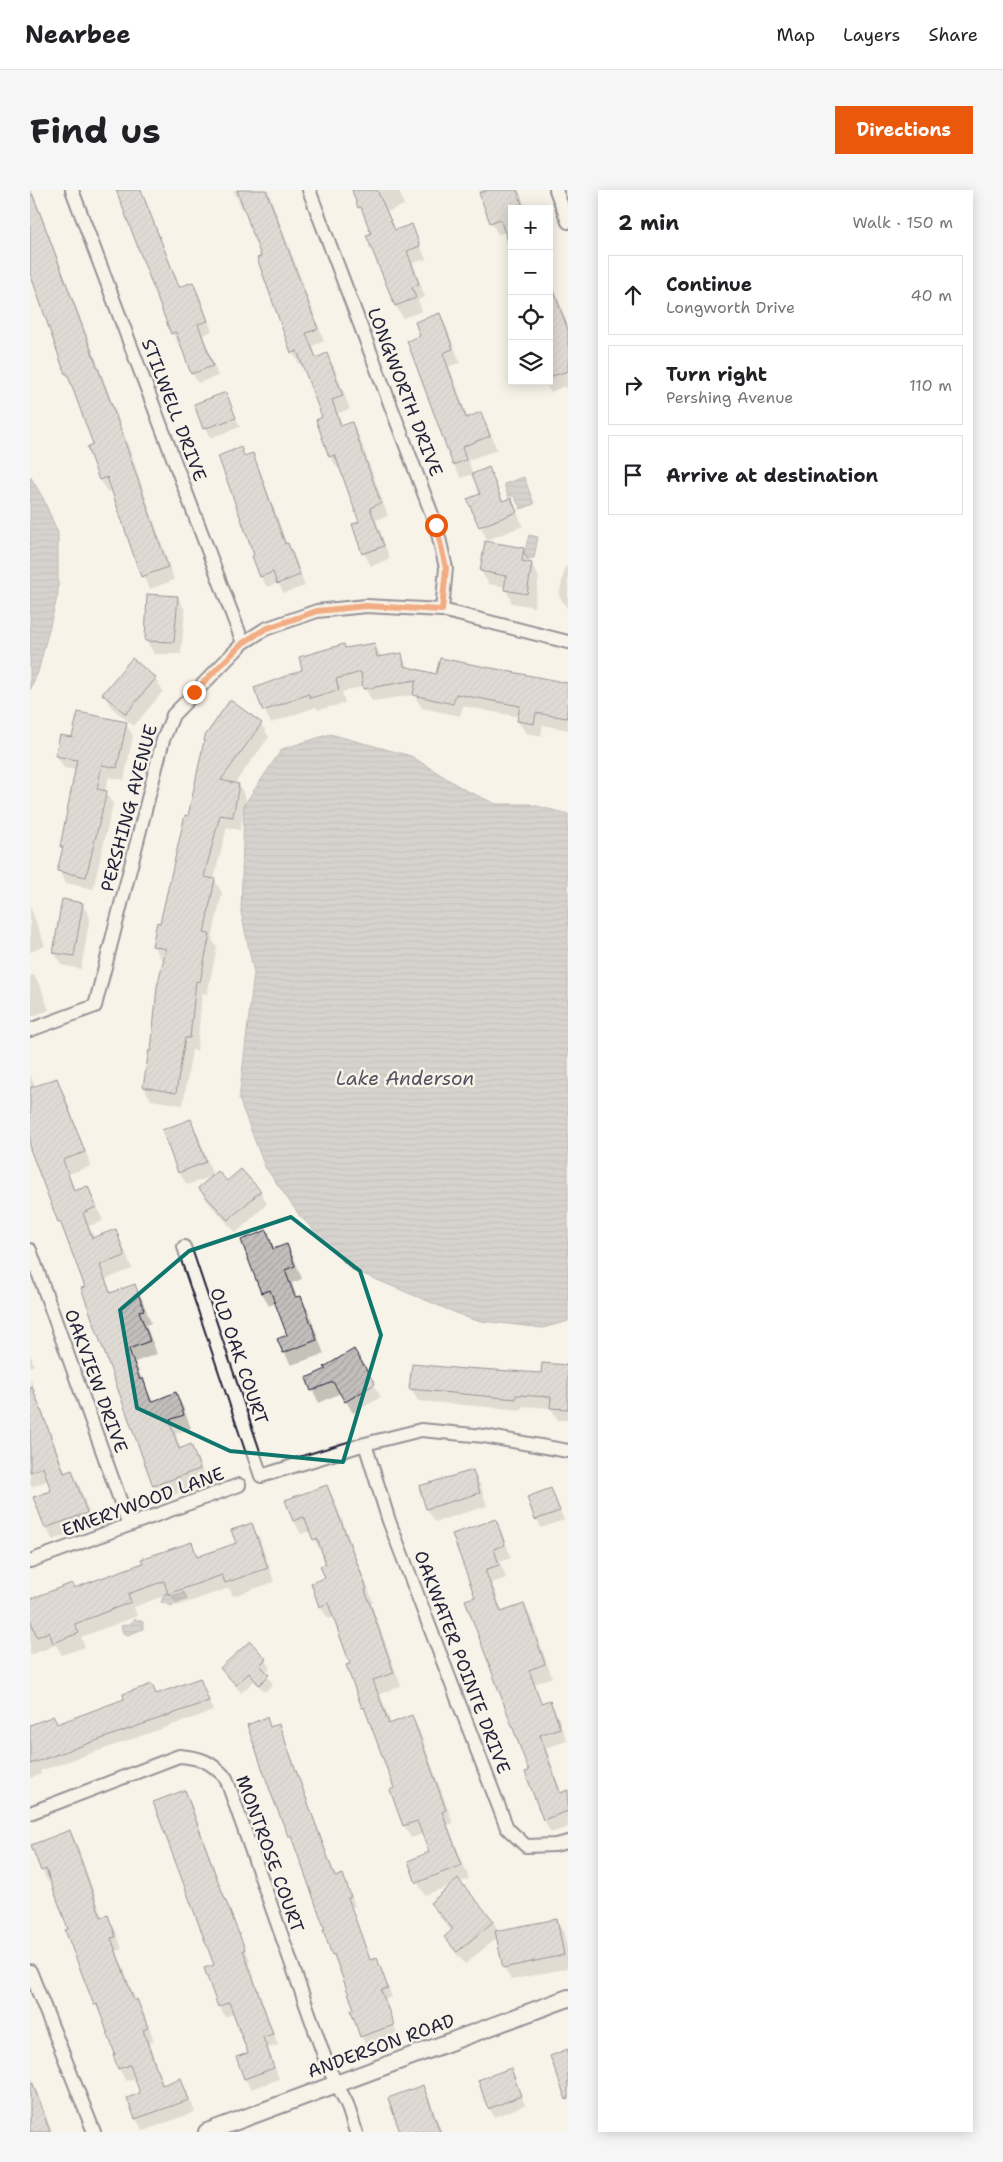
<!DOCTYPE html>
<html lang="en">
<head>
<meta charset="utf-8">
<style>
  body { margin:0; font-family:"Shantell Sans",sans-serif; background:#f6f6f6; color:#202124 }
  .controls { position:absolute; right:15px; top:15px; display:grid; overflow:hidden; border-radius:0px; box-shadow:0 2px 12px #0003 }
  .controls button { width:45px; height:45px; display:grid; place-items:center; padding:0; border:0; border-bottom:1px solid #e0e0e0; background:#fff; color:#202124; font:25px sans-serif }
  .stop { position:absolute; width:15px; height:15px; margin:-11px; border:4px solid #ea580c; border-radius:50%; background:#fff }
  .stop.end { background:#ea580c; border-color:#fff; box-shadow:0 1px 5px #0008 }
  .list { margin:0; padding:0; list-style:none }
  h2 { display:flex; justify-content:space-between; align-items:center; height:65px; margin:0; padding:0 20px; font-size:21px }
  h2 small { font-size:16px; font-weight:400; color:#757577 }
  .list li { display:grid; grid-template-columns:32px 1fr auto; gap:15px; align-items:center; box-sizing:border-box; height:80px; margin:0 10px 10px; padding:0 10px; border:1px solid #e0e0e0; border-radius:0px }
  .list b { display:block; font-size:19px; white-space:nowrap }
  .list p { margin:0; font-size:16px; white-space:nowrap; color:#757577 }
  .list em { font-size:16px; font-style:normal; color:#757577 }
  .icon { flex:none; width:28px; height:28px; fill:none; stroke:currentColor; stroke-width:2; stroke-linecap:round; stroke-linejoin:round }
  .map { position:relative; flex:none; width:538px; height:1942px; overflow:hidden; border-radius:0px }
  header { display:flex; align-items:center; gap:30px; box-sizing:border-box; height:70px; padding:0 25px; background:#fff; border-bottom:1px solid #e0e0e0 }
  header strong { font-size:24px }
  nav { display:flex; gap:28px; margin-inline-start:auto; font-size:18px }
  .intro { display:flex; align-items:center; justify-content:space-between; box-sizing:border-box; height:120px; padding:0 30px }
  h1 { margin:0; font-size:35px }
  .button { padding:12px 22px; border-radius:0px; background:#ea580c; color:#fff; font-size:18px; font-weight:700 }
  main { display:flex; gap:30px; padding:0 30px }
  aside { flex:1; background:#fff; border-radius:0px; box-shadow:0 2px 12px #0003 }
  .map>svg:first-child { display:block }
  .water { fill:url(#water-rules); stroke:#76747f }
  .shadow { fill:#0003 }
  .building { fill:url(#building-hatch); stroke:#22223b }
  .lines { fill:none; stroke-linecap:round; stroke-linejoin:round }
  .minor-casing { stroke:#22223b; stroke-width:16 }
  .tertiary-casing { stroke:#22223b; stroke-width:20 }
  .minor { stroke:#f7f3e8; stroke-width:12 }
  .tertiary { stroke:#f7f3e8; stroke-width:16 }
  .route { stroke:#ea580c; stroke-width:6 }
  .marked { fill:none; stroke:#0f766e; stroke-width:4; stroke-linejoin:round }
  .labels { text-anchor:middle; stroke-width:5; stroke-linejoin:round; paint-order:stroke }
  .street-label { font-size:18px; fill:#22223b; stroke:#f7f3e8 }
  .water-label { font-size:19px; font-style:italic; fill:#535263; stroke:#f7f3e8 }
</style>
</head>
<body>
<header>
<strong>Nearbee</strong>
<nav><a>Map</a><a>Layers</a><a>Share</a></nav>
</header>
<div class="intro"><h1>Find us</h1><a class="button">Directions</a></div>
<main>
<div class="map">
<svg width="538" height="1942" viewBox="0 0 538 1942">
  <defs>
    <pattern id="water-rules" width="6" height="5" patternUnits="userSpaceOnUse" patternTransform="scale(1.25)"><rect width="6" height="5" fill="#aeabad"/><path d="M0 2.5h6" fill="none" stroke="#8d8b8e"/></pattern>
    <pattern id="building-hatch" width="6" height="6" patternUnits="userSpaceOnUse" patternTransform="scale(1.25)"><rect width="6" height="6" fill="#c2bfbd"/><path d="M-1 1l2-2M0 6l6-6M5 7l2-2" fill="none" stroke="#a6a4a3"/></pattern>
  </defs>
  <rect width="100%" height="100%" fill="#f7f3e8"/>
  <filter id="ink" filterUnits="userSpaceOnUse"><feTurbulence type="fractalNoise" baseFrequency=".02" numOctaves="2"/><feDisplacementMap in="SourceGraphic" scale="10" xChannelSelector="R" yChannelSelector="G"/><feConvolveMatrix kernelMatrix="1 2 1 2 8 2 1 2 1" color-interpolation-filters="sRGB"/></filter>
  <g filter="url(#ink)">
    <path class="water" d="M0,286L13,308L28,343V404L8,482L0,500Z
      M494,287L504,314L491,319L484,306H478L474,294Z
      M499,345L508,347L504,368L497,369L494,364Z
      M300,544L381,566L435,600L466,614H499L538,624V1131L513,1138L443,1130L321,1079L270,1026L235,977L209,909L224,783L211,722L214,615L252,559Z
      M154,1402L157,1409L142,1416L131,1412L135,1403L142,1406Z
      M105,1429L113,1432V1439L98,1445L93,1443L91,1436L100,1434Z"/>
    <path class="shadow" d="M0,0H2L95,246L144,390L120,399L113,386L83,300L77,302L70,289L65,255L43,196L36,183L5,94H3L0,88Z
      M90,0H111L150,98L163,93L169,104L182,141L173,145L188,186L168,193L162,183L151,153L148,154L143,143L88,1Z
      M203,0H238L294,151L283,156L287,168L297,165L304,177L320,219L308,223L313,236L322,233L329,246L358,326L346,330L360,369L341,376L334,363L323,335L331,332L311,278L308,279L300,266L293,228L273,174L270,175L262,162L232,67L214,17L212,18Z
      M323,0H369L374,15L357,22L366,41L381,36L396,69L383,73L395,107L388,110L392,121L373,128L366,116L352,80L343,45Z
      M449,0H489L496,19H482V57L476,42L468,44L461,32Z
      M519,84L538,136V205L535,196L520,202L514,191H519Z
      M410,125L417,138L430,173L419,176L438,228L451,224L458,237L467,260L438,270L443,285L458,279L474,312L481,309L493,336L457,350L439,310L452,305L443,284L431,288L424,275L379,152L392,147Z
      M196,204L210,237L180,248L166,215Z
      M210,259L215,267L222,265L228,275L257,354L264,364L275,396L254,403L248,393L237,397L231,387L226,366Z
      M493,359L509,387L504,417L482,413L475,397L459,394L451,381Z
      M535,377L538,378V419L529,406Z
      M148,407L155,420L151,464H124L116,450Z
      M344,455L352,467L371,464L379,479L407,485L411,469L538,494V540L513,535L511,546L496,543L488,531L489,527L433,516L430,526L392,518L384,505L342,511L334,496L312,502L315,513L288,520L286,517L241,533L234,520L274,481L316,459Z
      M125,488L133,501L104,536L81,517L74,504Z
      M96,534L103,546L94,590L79,587L75,602L83,614L63,699L36,693L29,681L33,660L31,657L47,580L34,578L26,565Z
      M231,534L239,547L204,594L209,595L216,608L210,640L197,637L184,689L192,703L182,749L187,758L177,804L172,803L167,861L162,860L153,915L121,910L114,897L120,862H122L135,770L131,769L124,756L159,628Z
      M52,714L60,727L51,779L31,775L24,762Z
      M0,716L15,756L0,762Z
      M4,785L11,798L19,820L0,827V786Z
      M0,884L5,897L26,890L34,903L61,976L39,984L46,1002L58,998L65,1011L73,1031L59,1036L64,1048L85,1041L92,1054L102,1079L76,1089L82,1104L104,1096L112,1109L121,1133L116,1135L127,1164L105,1172L112,1190L123,1212L146,1204L153,1217L161,1238L146,1244L151,1259L161,1256L168,1269L177,1293L132,1309L124,1296L53,1099L56,1098L0,954Z
      M160,931L168,944L183,986L157,995L149,982Z
      M197,993L230,1001L237,1014L206,1043L177,1011L170,998Z
      M236,1042L245,1059L256,1055L264,1068L272,1089L262,1093L267,1108L270,1107L278,1120L294,1164L261,1175L254,1162L259,1146L246,1113L239,1116L232,1103L213,1050Z
      M324,1161L351,1207L323,1223L311,1203L289,1213L277,1189L298,1180Z
      M0,1164L4,1175L0,1177Z
      M538,1176V1230H528L521,1218L493,1216L492,1220L388,1211L381,1199L436,1181L512,1184Z
      M0,1188L36,1284L41,1282L49,1294L64,1336L23,1350L16,1338L23,1302L19,1290L2,1297L0,1293Z
      M443,1281L450,1294L457,1316L405,1332L397,1319L390,1297Z
      M296,1296L304,1309L343,1412L341,1413L371,1496L350,1504L361,1534L382,1527L389,1540L423,1633L418,1635L439,1689L430,1692L463,1731L469,1742L526,1730L534,1743L538,1764V1778L481,1790L474,1777L468,1747L435,1774L423,1760L416,1747L422,1742L409,1726L401,1713L422,1695L395,1705L387,1692L379,1671L400,1663L393,1644L381,1648L374,1635L365,1599L340,1530L333,1517L321,1475L304,1427L298,1429L290,1416L298,1374L293,1362H291L280,1341L271,1344L264,1331L257,1311Z
      M521,1299L534,1330L511,1338L498,1307Z
      M465,1330L472,1343L481,1368L470,1372L476,1388L462,1393L473,1423L494,1415L501,1428L522,1487L505,1494L513,1514L520,1511L527,1524L537,1551L516,1558L532,1604L538,1601V1637L521,1643L514,1630L497,1583L500,1582L446,1407Z
      M221,1334L229,1347L244,1392L203,1406L199,1398L147,1416L140,1405L128,1408L104,1417L107,1426L51,1447L55,1457L32,1465L26,1455L0,1465V1410L44,1399L114,1373L161,1353L169,1367L207,1354Z
      M235,1470L240,1478L235,1483L243,1494L235,1502L224,1491L211,1503L192,1478Z
      M170,1489L183,1521L10,1581L11,1584L0,1588V1541L24,1528L28,1535L96,1510L121,1495L127,1505Z
      M236,1529L242,1538L248,1536L253,1544L306,1688L312,1686L317,1694L325,1716L321,1717L341,1771L346,1769L351,1778L362,1807L355,1809L367,1843L336,1855L331,1846L325,1820L303,1765L265,1654L259,1646Z
      M155,1602L161,1613L191,1698L220,1770L218,1771L248,1855L238,1858L249,1889L221,1899L215,1889L220,1864L205,1823L195,1827L189,1816L185,1775Z
      M40,1642L47,1654L73,1728L77,1726L85,1739L92,1759L87,1761L106,1811L114,1823L124,1851L119,1853L134,1895L150,1889L157,1902L165,1922L113,1941L106,1929L98,1908L111,1904L106,1888L96,1891L89,1879L84,1866L87,1865L72,1827L65,1814L22,1692L19,1693L12,1681Z
      M480,1879L495,1915L464,1927L459,1918Z
      M0,1882L22,1942H0Z
      M393,1897L400,1910L412,1942H372Z"/>
    <path class="building" d="M86,0H111L149,97L163,92L178,131L168,134L183,176L161,184L146,142L141,144Z
      M207,0H236L288,139L276,143L286,168L297,163L313,206L302,210L311,236L322,232L351,313L340,318L354,356L332,364L322,334L329,332L305,265L299,267L286,230L292,227L267,161L261,163L227,68L231,66Z
      M322,0H347L365,40L382,34L390,56L377,61L389,94L382,97L386,108L365,116L336,45L341,44L331,17L328,18Z
      M458,0H487L494,19H482V57H480L470,29L460,33L449,3Z
      M0,4H2L11,26L88,232L138,377L111,387L77,287L69,290L57,257L63,254L37,183L35,184L0,83Z
      M521,93L538,140V181L519,187V94Z
      M410,123L423,159L413,163L436,228L451,222L460,246L432,257L436,270L423,275L377,151L390,146L385,132Z
      M196,202L206,228L173,239L164,214Z
      M211,257L214,266L223,263L255,354L258,353L270,385L247,394L243,382L230,387L222,366L224,365L188,266Z
      M459,277L472,311L481,308L487,322L449,337L437,309L450,304L442,284Z
      M455,351L494,358L492,371L502,373L497,404L474,400L476,386L450,381Z
      M117,404L148,406L144,452L115,451Z
      M345,453L347,467L372,463L374,476L406,484L410,468L538,493L537,528L506,523L504,534L487,531L490,516L426,504L423,514L383,505L386,490L333,499L331,482L306,489L309,500L280,508L279,504L233,521L224,498L272,480L269,467L314,454L315,458Z
      M102,468L126,488L96,524L72,504Z
      M200,510L232,533L191,590L209,594L203,627L190,625L174,687L185,689L174,743L180,744L170,792L166,791L160,848H155L146,903L113,897L119,860L121,861L127,797L136,759L122,756L127,732L130,733L155,625L158,626L175,546Z
      M48,522L97,532L87,578L72,575L67,599L77,601L56,687L27,681L33,657H30L47,570L25,566L30,545L42,547Z
      M32,709L53,713L44,766L23,763Z
      M27,888L55,962L33,970L44,1001L58,996L66,1017L53,1023L62,1048L86,1039L95,1066L70,1075L80,1103L105,1094L114,1120L109,1121L120,1151L99,1159L110,1190L113,1188L121,1212L146,1202L154,1225L139,1230L149,1259L161,1254L170,1279L123,1296L51,1098L55,1097L30,1031L28,1032L0,959V898Z
      M161,929L176,972L148,983L132,940Z
      M211,979L231,1001L198,1030L168,998L188,981L197,991Z
      M237,1040L243,1059L257,1054L265,1076L255,1080L265,1107L271,1106L287,1150L253,1163L247,1149L257,1145L240,1100L231,1103L211,1050Z
      M324,1159L345,1194L315,1212L303,1192L281,1201L276,1188L296,1179L294,1177Z
      M512,1173L538,1175V1219L520,1218L521,1207L486,1205V1209L379,1199L382,1174L435,1179V1178L511,1183Z
      M0,1197H2L16,1233L34,1283L42,1280L57,1323L15,1338L3,1307L21,1301L13,1277L0,1282Z
      M443,1280L450,1303L396,1319L389,1296Z
      M297,1295L337,1399L335,1400L364,1483L343,1490L359,1534L382,1525L416,1620L412,1622L432,1675L386,1693L378,1671L399,1662L387,1631L373,1636L360,1600L364,1598L334,1517L332,1518L316,1475L320,1474L298,1413L289,1417L281,1393L295,1388L290,1376L296,1374L287,1348L283,1350L274,1327L263,1331L255,1310Z
      M521,1298L530,1321L505,1330L497,1307Z
      M466,1329L475,1355L464,1359L469,1375L455,1380L471,1422L494,1414L515,1474L499,1480L511,1513L520,1510L530,1538L510,1545L530,1603L538,1600V1621L513,1630L495,1582L499,1581L435,1410L445,1407L422,1344Z
      M222,1333L238,1378L195,1393L192,1385L138,1404L134,1391L98,1404L101,1412L45,1434L49,1443L23,1453L19,1442L7,1447L0,1429V1409L42,1393L44,1398L113,1373L111,1369L162,1352L167,1367L206,1353L201,1340Z
      M220,1451L236,1469L230,1475L239,1485L229,1495L219,1483L206,1495L190,1478Z
      M170,1488L179,1511L0,1574V1535L24,1526L27,1534L94,1509L93,1504L122,1494L126,1504Z
      M237,1527L240,1537L249,1534L305,1687L313,1684L321,1707L318,1708L340,1770L347,1768L358,1798L351,1800L364,1835L330,1847L321,1820L324,1819L304,1764L302,1765L293,1740H295L261,1646H258L242,1606L217,1535Z
      M155,1600L186,1686L215,1759L213,1760L243,1844L233,1847L244,1878L214,1889L206,1867L218,1863L199,1812L188,1817L174,1778L184,1775L123,1612Z
      M40,1640L71,1727L78,1725L86,1747L81,1748L104,1811L107,1809L118,1838L113,1840L132,1895L151,1888L159,1910L105,1929L97,1908L110,1903L100,1875L88,1879L83,1865L85,1864L67,1814L64,1815L35,1740L38,1739L16,1679L11,1681L1,1655Z
      M428,1689L464,1731L427,1762L414,1747L423,1739L400,1713Z
      M527,1729L534,1765L473,1778L465,1741Z
      M538,1859V1909L536,1910L520,1866Z
      M481,1878L491,1906L458,1919L448,1890Z
      M2,1892L20,1942H0V1893Z
      M393,1895L410,1942H370L358,1908Z"/>
    <g class="lines">
      <g class="minor-casing">
        <path id="minor" d="M42,0L213,453
          M279,0L406,335L416,378L412,420
          M526,0L538,32
          M0,840L65,816L133,550L143,525L213,453L235,439L287,421L336,416L412,420L538,452
          M154,1057L231,1286L335,1254L391,1240L454,1246L538,1261
          M0,1060L99,1335
          M335,1254L359,1331L477,1638L496,1656L525,1655L538,1652
          M0,1371L209,1295
          M0,1623L149,1566C172,1568 180,1571 196,1588L298,1877L317,1914L326,1942
          M0,1781L64,1942"/>
      </g>
      <g class="tertiary-casing">
        <path id="tertiary" d="M177,1942L538,1808"/>
      </g>
      <use href="#minor" class="minor"/>
      <use href="#tertiary" class="tertiary"/>
    </g>
  </g>
  <g class="lines" filter="url(#ink)">
    <path class="route" d="M164,502L213,453L235,439L287,421L336,416L412,420L416,378L406,335"/>
  </g>
  <path d="M0 0H538V1942H0ZM261,1027L330,1081L351,1145L313,1272L200,1261L107,1218L90,1120L159,1061Z" fill="#f7f3e8" fill-opacity=".55" fill-rule="evenodd"/>
  <path class="marked" d="M261,1027L330,1081L351,1145L313,1272L200,1261L107,1218L90,1120L159,1061Z"/>
  <g class="labels">
    <g class="street-label">
      <text transform="translate(375 202) rotate(69)" y="6">LONGWORTH DRIVE</text>
      <text transform="translate(144 220) rotate(69)" y="6">STILWELL DRIVE</text>
      <text transform="translate(99 618) rotate(-75)" y="6">PERSHING AVENUE</text>
      <text transform="translate(209 1166) rotate(71)" y="6">OLD OAK COURT</text>
      <text transform="translate(66 1191) rotate(70)" y="6">OAKVIEW DRIVE</text>
      <text transform="translate(113 1312) rotate(-20)" y="6">EMERYWOOD LANE</text>
      <text transform="translate(432 1472) rotate(69)" y="6">OAKWATER POINTE DRIVE</text>
      <text transform="translate(240 1664) rotate(70)" y="6">MONTROSE COURT</text>
      <text transform="translate(351 1856) rotate(-20)" y="6">ANDERSON ROAD</text>
    </g>
    <g class="water-label">
      <text x="375" y="895">Lake Anderson</text>
    </g>
  </g>
</svg>
<div class="controls">
<button>+</button>
<button>−</button>
<button><svg class="icon" aria-label="locate" viewBox="0 0 24 24"><circle cx="12" cy="12" r="6"/><path d="M12 2v4M12 18v4M2 12h4M18 12h4"/></svg></button>
<button><svg class="icon" aria-label="layers" viewBox="0 0 24 24"><path d="M12 4l9 5-9 5-9-5zM3 14l9 5 9-5"/></svg></button>
</div>
<div class="stop" style="left:406px;top:335px"></div>
<div class="stop end" style="left:164px;top:502px"></div>
</div>
<aside>
<h2>2 min<small>Walk · 150 m</small></h2>
<ul class="list">
<li><svg class="icon" aria-label="ahead" viewBox="0 0 24 24"><path d="M12 20V5M6 11l6-6 6 6"/></svg><div><b>Continue</b><p>Longworth Drive</p></div><em>40 m</em></li>
<li><svg class="icon" aria-label="right" viewBox="0 0 24 24"><path d="M7 20v-9h11M14 6l5 5-5 5"/></svg><div><b>Turn right</b><p>Pershing Avenue</p></div><em>110 m</em></li>
<li><svg class="icon" aria-label="arrive" viewBox="0 0 24 24"><path d="M6 21V4h12l-3 4 3 4H6"/></svg><div><b>Arrive at destination</b></div></li>
</ul>
</aside>
</main>
</body>
</html>
